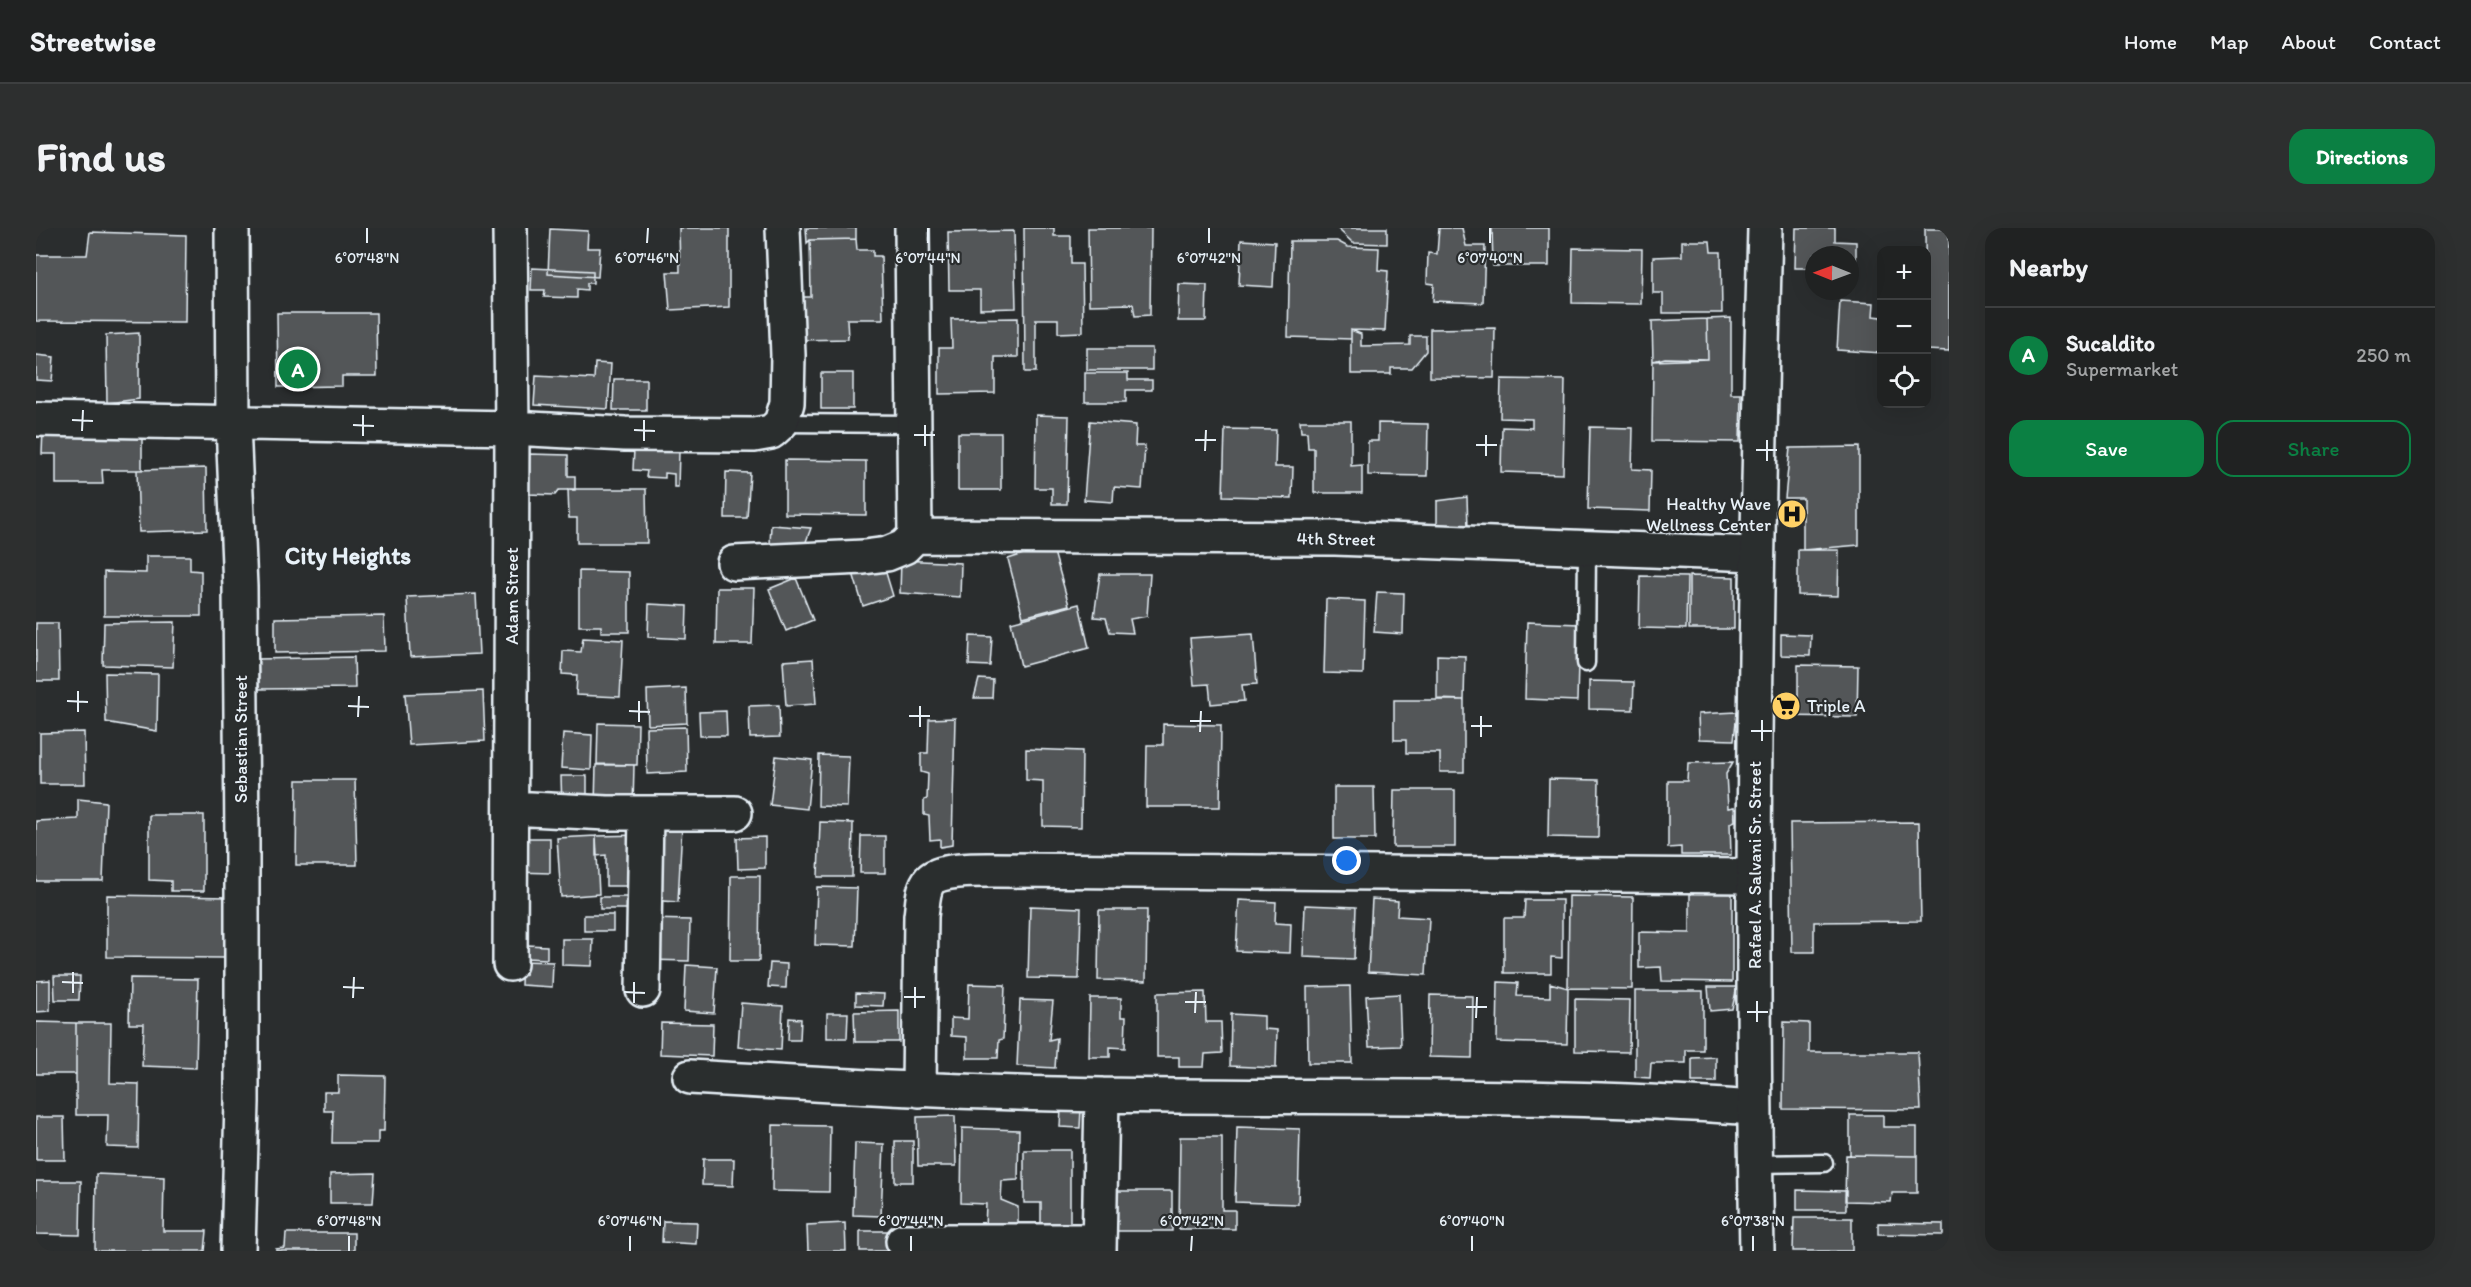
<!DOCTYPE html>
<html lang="en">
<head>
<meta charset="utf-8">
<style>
  body { margin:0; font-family:Itim,sans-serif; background:#2d2f2f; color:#f1f3f6 }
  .controls { position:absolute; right:18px; top:18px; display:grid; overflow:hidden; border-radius:12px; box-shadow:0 6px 24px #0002 }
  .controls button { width:54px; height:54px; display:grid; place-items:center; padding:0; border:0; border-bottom:2px solid #3d3f40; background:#202222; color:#f1f3f6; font:30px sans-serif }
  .compass { position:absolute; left:1769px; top:18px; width:54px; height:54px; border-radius:50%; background:#202222; box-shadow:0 6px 24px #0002; rotate:271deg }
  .you { position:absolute; left:1311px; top:633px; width:21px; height:21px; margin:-15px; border:4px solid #fff; border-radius:50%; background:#1a73e8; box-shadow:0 0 0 9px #1a73e833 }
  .badge { display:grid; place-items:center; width:39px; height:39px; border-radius:50%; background:#0b8043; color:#fff; font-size:20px; font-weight:700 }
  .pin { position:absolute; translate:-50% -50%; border:3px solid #fff; box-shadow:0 2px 6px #0006 }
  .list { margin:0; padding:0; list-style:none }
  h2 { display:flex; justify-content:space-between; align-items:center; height:78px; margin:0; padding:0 24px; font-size:26px }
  h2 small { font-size:20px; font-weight:400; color:#a2a4a5 }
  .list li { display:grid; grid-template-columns:39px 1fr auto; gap:18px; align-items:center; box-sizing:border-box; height:96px; padding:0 24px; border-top:2px solid #3d3f40 }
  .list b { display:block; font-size:22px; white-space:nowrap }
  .list p { margin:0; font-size:20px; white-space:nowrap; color:#a2a4a5 }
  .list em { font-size:20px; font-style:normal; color:#a2a4a5 }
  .actions { display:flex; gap:12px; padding:18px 24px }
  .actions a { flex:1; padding:14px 0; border:2px solid #0b8043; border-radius:18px; text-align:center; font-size:21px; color:#0b8043 }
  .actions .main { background:#0b8043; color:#fff }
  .icon { flex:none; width:33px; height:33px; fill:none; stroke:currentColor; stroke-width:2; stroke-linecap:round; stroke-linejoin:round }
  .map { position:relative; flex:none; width:1913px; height:1023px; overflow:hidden; border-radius:18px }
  header { display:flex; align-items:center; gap:36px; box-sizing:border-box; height:84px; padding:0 30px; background:#202222; border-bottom:2px solid #3d3f40 }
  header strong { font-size:28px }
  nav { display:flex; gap:33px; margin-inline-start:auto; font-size:21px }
  .intro { display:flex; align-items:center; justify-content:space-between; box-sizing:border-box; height:144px; padding:0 36px }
  h1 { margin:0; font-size:42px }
  .button { padding:15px 27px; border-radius:18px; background:#0b8043; color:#fff; font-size:21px; font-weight:700 }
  main { display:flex; gap:36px; padding:0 36px }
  aside { flex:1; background:#202222; border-radius:18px; box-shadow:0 6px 24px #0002 }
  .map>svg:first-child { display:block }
  .building { fill:#535759; stroke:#e8f1f8; stroke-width:1.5 }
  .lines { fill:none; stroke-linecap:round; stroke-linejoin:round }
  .service-casing { stroke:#e8f1f8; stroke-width:21 }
  .minor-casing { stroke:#e8f1f8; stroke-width:38 }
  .tertiary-casing { stroke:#e8f1f8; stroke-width:38 }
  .service { stroke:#2a2d2e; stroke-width:16 }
  .minor { stroke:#2a2d2e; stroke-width:33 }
  .tertiary { stroke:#2a2d2e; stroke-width:33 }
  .ticks { fill:none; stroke:#e8f1f8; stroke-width:2 }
  .labels { text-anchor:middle; stroke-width:4.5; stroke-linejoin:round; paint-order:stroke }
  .poi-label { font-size:18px; fill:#e8f1f8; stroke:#2a2d2e; text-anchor:end }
  .street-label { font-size:18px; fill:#e8f1f8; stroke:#2a2d2e }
  .district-label { font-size:24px; font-weight:bold; fill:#e8f1f8; stroke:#2a2d2e }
  .ticks-label { font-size:15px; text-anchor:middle; fill:#e8f1f8; stroke:#2a2d2e; stroke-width:4.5; stroke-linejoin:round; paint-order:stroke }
</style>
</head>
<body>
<header>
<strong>Streetwise</strong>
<nav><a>Home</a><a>Map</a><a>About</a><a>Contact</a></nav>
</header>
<div class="intro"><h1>Find us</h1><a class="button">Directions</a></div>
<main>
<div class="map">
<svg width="1913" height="1023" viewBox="0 0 1913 1023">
  <rect width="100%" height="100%" fill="#2a2d2e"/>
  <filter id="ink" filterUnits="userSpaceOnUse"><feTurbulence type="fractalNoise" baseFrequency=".0167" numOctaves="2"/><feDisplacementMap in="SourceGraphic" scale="12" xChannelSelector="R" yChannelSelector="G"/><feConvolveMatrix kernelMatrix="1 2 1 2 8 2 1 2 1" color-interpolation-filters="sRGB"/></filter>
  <g filter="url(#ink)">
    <path class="building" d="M643,0H693V79L634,82L631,44H644Z
      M770,0H820V11L774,12L771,15Z
      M988,0H1018V8H1035V36H1046L1047,104L1022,105V91H1000V144H989Z
      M1052,0H1115L1114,87L1099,88L1097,76L1053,77Z
      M1301,0H1351V16L1317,15Z
      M1403,0H1426L1430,18H1449L1447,75L1397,73L1398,56L1391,55L1392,25L1401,26Z
      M1456,0H1513V38H1457Z
      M1760,0H1799V13L1820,14V41H1814V27H1778V40H1759Z
      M514,1L552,3L551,20H564L562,49L512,46Z
      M1889,1H1913V123L1890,122Z
      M978,3L980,80L944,81V62H913L912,4Z
      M54,4L150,7L149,94L0,93V27H51Z
      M820,11L821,22H837V28H845L847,91H811L812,111L762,112L761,69H775L774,12Z
      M1205,12L1239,14L1237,59L1203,57Z
      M1254,13H1301L1312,19L1343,20L1342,42L1352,43L1349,103L1315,102V111L1252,109Z
      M1646,13H1674L1675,24H1685L1686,85H1627V65H1617V29L1646,28Z
      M1537,20L1606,21L1605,76L1536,75Z
      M496,40L557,43V55H551V62L541,61V70L508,69L509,62H495Z
      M1143,56L1171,57L1170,93H1142Z
      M1804,73L1838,75L1837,88L1846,89V125L1801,122Z
      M241,85H340L341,148H306V158L242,159Z
      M982,90V129H959V165L903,166V120H916L915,91Z
      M1695,90V166H1705L1704,214L1616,213L1617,133L1629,130L1672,131L1671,91Z
      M1671,91L1672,131L1617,133L1616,93Z
      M1459,100L1458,150L1394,149V101Z
      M1315,102L1325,106V118L1374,117V108H1390V123L1376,140H1355V146H1315Z
      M103,105V171L71,175L70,107Z
      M1051,120H1116V142H1051Z
      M0,127L18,129L16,153L0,152Z
      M559,135L575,136L572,181L498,177L500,148L558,151Z
      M785,145H817V181H785Z
      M1049,145H1092V152H1116V162H1090V174H1049Z
      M578,151H610V182H577Z
      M1465,151L1529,152L1527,246L1465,244L1466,199L1496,200V191L1464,190Z
      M1000,187L1033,188L1031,276H1016V260H999Z
      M1054,193L1100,197L1099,218H1109L1106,261L1078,259L1077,274L1048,272Z
      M1264,193H1315V238L1326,237V265H1278V220H1272L1271,204H1265Z
      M1342,195L1392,196L1391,248L1332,247V213H1342Z
      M1554,199L1597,200L1596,241L1615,242L1614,283L1552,281Z
      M7,201H106V242H66L67,256H20V226H6Z
      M1189,201L1240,202L1239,239H1257L1256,270L1187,268Z
      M922,205H965V262H922Z
      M1823,219V317L1767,322V270H1749L1754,220Z
      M598,221L643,223L642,259H638V246L629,245V250L610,249L611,243L597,242Z
      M493,226L532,227V248H539V262H523L519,267L492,266Z
      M749,232L830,233V287L749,286Z
      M170,240L171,302L103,304L101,242Z
      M690,244L714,245L711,290H689Z
      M532,261H610L611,315H541V290H533Z
      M1431,269L1432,300H1401V273Z
      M735,297L775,300L768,319L734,316Z
      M1016,317L1033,377L987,389L972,331Z
      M1762,322H1803L1802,368L1762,367Z
      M110,328H154V342L165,343V388H68V344L110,345Z
      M865,332L925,335L924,369L864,365Z
      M847,335L857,368L827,378L817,345Z
      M543,343L593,344V404H565V398H543Z
      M1064,346H1114L1111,388L1094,391L1097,405L1074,404L1070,390L1058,389Z
      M1604,348L1651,349L1650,401L1603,400Z
      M1653,348L1698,349V401H1653Z
      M760,350L777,392L750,403L733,361Z
      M681,360H718L716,416H680Z
      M1341,364L1368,365L1367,406L1338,404Z
      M440,366L443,426L374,429L371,369Z
      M1290,371L1329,373L1327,446L1288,445Z
      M613,376L651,378L650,411L612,409Z
      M1043,376L1053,420L985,438L975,394Z
      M348,388L349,423L239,425V390Z
      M139,394L137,439L67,437L68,395Z
      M1491,394L1543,396L1541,473L1489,471Z
      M0,395H22L23,453H0Z
      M1217,406L1221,456L1206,457L1208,473L1175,476L1173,456L1158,457L1154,410Z
      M1745,406L1775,407L1774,428L1745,427Z
      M934,408L956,409L954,438L933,437Z
      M547,410L587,412L584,469L540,467L541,447L526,446L527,423L545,424Z
      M1401,427L1429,428L1428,472L1401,471Z
      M318,429L319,460L223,461L222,431Z
      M777,431L780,476L750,478L747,433Z
      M1762,437L1822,438L1821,489L1742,488V470H1762Z
      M69,445L122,446L121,503L70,494Z
      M943,451L957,452L956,470H938Z
      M1553,453L1598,454L1597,482L1553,481Z
      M650,460L651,495L612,497L611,462Z
      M447,463L449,513L373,517L369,466Z
      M1358,472H1428V544H1404V525H1370V512H1358Z
      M743,477L744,509L714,510L713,478Z
      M690,483L691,508H664L663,484Z
      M1701,484L1698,512L1663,511L1662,486Z
      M919,490L916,617L904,619V611L894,612L893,588L888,587V572L891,571L892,546L885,544V525H892L893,491Z
      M562,495L602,496L601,537L561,536Z
      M1127,496L1185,497L1184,579H1110L1111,517H1127Z
      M650,499L651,544L611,546L610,500Z
      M48,504L49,556H4V505Z
      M527,505L556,507L555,542L525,540Z
      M990,521L1046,523L1045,599L1007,598V553L990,552Z
      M783,527L813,528L811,579L782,578Z
      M740,528L776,532L771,581L734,577Z
      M1697,534L1690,546L1692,580L1698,579L1699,593L1694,595L1695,627H1645V619L1632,620V553H1651L1652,535Z
      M560,537H598L597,579L559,578Z
      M525,548H551V581H526Z
      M1513,551L1563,552L1562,610L1512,609Z
      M261,552H319L321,637H260Z
      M1298,559H1338L1339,611H1298Z
      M1358,562H1419V619H1357Z
      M42,571L70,574L67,653H0V593L42,591Z
      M113,587H168V663H135V653L113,652Z
      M784,594L817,595L816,649H782Z
      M1883,594L1885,693L1778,694V724H1756L1754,595Z
      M616,595L646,597L642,674L612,672Z
      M606,607V630H592V658H570V627L560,628V608Z
      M560,608L563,666L525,669L521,610Z
      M825,608H849V645H824Z
      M729,609V640L702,641L701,610Z
      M480,610H514V645L480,644Z
      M695,648H724L723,733H694Z
      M781,659L821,660L819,718L779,717Z
      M1654,664H1696V754L1626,753L1625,739L1603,740V704L1654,705Z
      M71,667L193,669L188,730L71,729Z
      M1533,668L1597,669L1596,761L1532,760Z
      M564,669H602V681H564Z
      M1336,671L1362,673L1361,688L1393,690L1390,747L1332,744Z
      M1203,672L1240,674L1239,695L1255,696L1254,725L1200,723Z
      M1489,672H1526V730L1515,729V745H1468V690H1488Z
      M1269,677L1320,679L1318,731L1267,729Z
      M994,678L1045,680L1043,751L992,750Z
      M1063,682H1111L1110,753L1062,752Z
      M548,687H577V703H548Z
      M613,691L654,692L653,733L612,732Z
      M526,711H557L556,738L526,737Z
      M491,717L511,718V731L490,730Z
      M486,733L517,734L516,759L485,757Z
      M734,735L751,736L750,760L732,759Z
      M650,737L681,739L678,785L648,783Z
      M18,748H44L43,772H19Z
      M94,750L162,751L160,840L106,838L108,796H93Z
      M14,752V783L0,784V753Z
      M1462,754L1482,755L1481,768L1514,769V755L1532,760L1531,816L1461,814Z
      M933,756L969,757L967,811L963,812L962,830H931V809L915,808V790L932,791Z
      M1314,758L1316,835H1272L1271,759Z
      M1672,759H1701L1696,781L1674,783Z
      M1599,763H1667V822H1650V835H1615L1614,850L1599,849Z
      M1169,764L1170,794H1185L1186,825L1169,826L1168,839H1143V829H1121V765Z
      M820,765L848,766L847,778L820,777Z
      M1363,766L1365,818L1333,819L1330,768Z
      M1394,767L1437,768L1436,830L1393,829Z
      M1054,770H1085V789H1090L1089,820L1074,819V829H1053Z
      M1539,771L1594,772L1593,824L1539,823Z
      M984,772L1017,773L1013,812L1021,810L1019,840L981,838Z
      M705,775L747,778L745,822L702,819Z
      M863,783V814H819L818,784Z
      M791,785H812L811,810H791Z
      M1195,786L1228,788V801L1241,802L1240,840L1194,838Z
      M753,790L765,791L764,812H752Z
      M0,794L40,795V846H0Z
      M1748,794L1773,795V824H1882L1885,882L1747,881Z
      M40,795H75L74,855L103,856L102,920L71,919L72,887H40Z
      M625,795L677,796L676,828L624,826Z
      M1680,829V854H1656V830Z
      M302,847L349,848L348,903H342V915H296L297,883H288V864H302Z
      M1025,881H1045L1044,900L1024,899Z
      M1814,887H1847V899H1881V928L1814,927Z
      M919,888L920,938H882L881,889Z
      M0,889H28L29,932H0Z
      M737,897L794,898L793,964L736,963Z
      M1201,899L1264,901L1262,976L1199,974Z
      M926,900L983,902L982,952L966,953L965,972L982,979V1000H949L950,976L925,975Z
      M1144,909H1186V982H1199V1001H1143Z
      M859,913H877V954H859Z
      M819,915L848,916L845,988L817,987Z
      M988,922H1034V999L1005,998V975H988Z
      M1810,927L1881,928V965H1856L1855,974L1809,973Z
      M667,931H698L697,958L666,957Z
      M339,945L337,975H294V946Z
      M60,946L128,949L127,1003H171L169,1023H59Z
      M0,953H45L44,1007L0,1006Z
      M1761,962L1810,963V982H1761Z
      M1076,963H1136V1003H1076Z
      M1758,990H1816V1023H1757Z
      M627,993L661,994L660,1016L626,1014Z
      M809,995L810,1023H772L771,997Z
      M1842,995L1907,996V1007L1842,1006Z
      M824,1003H852V1023H824Z
      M250,1005H318V1023H240V1021L249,1020Z"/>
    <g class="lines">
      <g class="service-casing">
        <path id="service" d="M745,195L878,196
          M1550,435L1551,320
          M1720,936L1788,935"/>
      </g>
      <g class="minor-casing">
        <path id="minor" d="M196,0L197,196L204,359L206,614V874L202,1023
          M474,0L476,200L474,736
          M0,191L476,200L589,206L718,207L735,204L745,195L751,175L752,127L747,0
          M879,308L1299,310L1721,326
          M698,335L828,329L851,326L868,319L879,308L876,0
          M475,580L571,585H699
          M607,762L610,585
          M654,849C791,857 928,865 1066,867C1283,871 1501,864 1718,880
          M883,862L885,688C887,676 886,661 894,652C904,641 944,642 959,642L1718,648
          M867,1013H1063
          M1063,1023L1066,867"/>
      </g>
      <g class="tertiary-casing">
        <path id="tertiary" d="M1721,1023C1714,682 1720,341 1729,0"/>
      </g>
      <use href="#service" class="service"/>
      <use href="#minor" class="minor"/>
      <use href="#tertiary" class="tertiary"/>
    </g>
  </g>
  <path class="ticks" d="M331,15V0M611,15L612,0M892,15V0M1173,15V0M1454,15V0M36,192L57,193M317,197L338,198M598,202L619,203M46,203L47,182M878,207H899M327,208V187M1159,212H1180M608,213V192M1440,217H1461M889,218V197M1720,222H1741M1169,223L1170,202M1450,228V207M1731,233V212M31,473L52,474M312,478L333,479M593,483L614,484M42,484V463M873,488H894M322,489L323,468M1154,493H1175M603,494V473M1435,498H1456M884,499V478M1715,503H1736M1164,504L1165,483M1445,509V488M1726,513V492M26,754L47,755M307,759L328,760M588,764L609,765M37,765V744M868,769H889M317,770L318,749M1149,774H1170M598,775V754M1430,779H1451M879,780V759M1711,784H1732M1159,785L1160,764M1440,790L1441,769M1721,794V773M313,1023V1008M594,1023V1008M875,1023V1008M1155,1023L1156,1008M1436,1023V1008M1717,1023V1008"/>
  <defs>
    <g id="hospital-disc" transform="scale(1.5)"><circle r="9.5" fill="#ffd166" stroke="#2a2d2e"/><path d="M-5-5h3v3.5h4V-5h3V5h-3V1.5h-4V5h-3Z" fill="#111"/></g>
    <g id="supermarket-disc" transform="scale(1.5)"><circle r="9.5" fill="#ffd166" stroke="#2a2d2e"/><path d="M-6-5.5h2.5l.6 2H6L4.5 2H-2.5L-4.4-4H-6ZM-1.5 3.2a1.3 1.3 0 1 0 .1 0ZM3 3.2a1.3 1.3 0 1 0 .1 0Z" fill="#111"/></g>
  </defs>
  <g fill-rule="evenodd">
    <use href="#hospital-disc" x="1756" y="286"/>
    <use href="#supermarket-disc" x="1750" y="478"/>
  </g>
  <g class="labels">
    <g class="poi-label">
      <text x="1735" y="282">Healthy Wave<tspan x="1735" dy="21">Wellness Center</tspan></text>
      <text x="1771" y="484" text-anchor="start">Triple A</text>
    </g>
    <g class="street-label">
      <text transform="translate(1300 311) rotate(1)" y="6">4th Street</text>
      <text transform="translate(476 368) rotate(-90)" y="6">Adam Street</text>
      <text transform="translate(205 511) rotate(-90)" y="6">Sebastian Street</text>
      <text transform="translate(1719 637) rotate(-90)" y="6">Rafael A. Salvani Sr. Street</text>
    </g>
    <g class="district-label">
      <text x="312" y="336">City Heights</text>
    </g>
  </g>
  <g class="ticks-label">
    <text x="331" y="35">6°07'48"N</text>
    <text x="611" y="35">6°07'46"N</text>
    <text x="892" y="35">6°07'44"N</text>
    <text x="1173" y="35">6°07'42"N</text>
    <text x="1454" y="35">6°07'40"N</text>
    <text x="313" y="998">6°07'48"N</text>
    <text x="594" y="998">6°07'46"N</text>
    <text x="875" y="998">6°07'44"N</text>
    <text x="1156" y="998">6°07'42"N</text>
    <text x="1436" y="998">6°07'40"N</text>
    <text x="1717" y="998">6°07'38"N</text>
  </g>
</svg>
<div class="controls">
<button>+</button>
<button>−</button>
<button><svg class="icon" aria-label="locate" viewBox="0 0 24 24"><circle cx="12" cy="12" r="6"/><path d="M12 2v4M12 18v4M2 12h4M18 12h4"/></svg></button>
</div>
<svg class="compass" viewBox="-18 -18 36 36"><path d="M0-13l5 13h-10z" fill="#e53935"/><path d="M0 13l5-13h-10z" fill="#a2a4a5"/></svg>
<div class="you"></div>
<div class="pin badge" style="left:262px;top:141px">A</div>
</div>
<aside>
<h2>Nearby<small></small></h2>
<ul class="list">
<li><span class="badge">A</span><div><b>Sucaldito</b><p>Supermarket</p></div><em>250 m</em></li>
</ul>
<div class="actions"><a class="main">Save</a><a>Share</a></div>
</aside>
</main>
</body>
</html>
